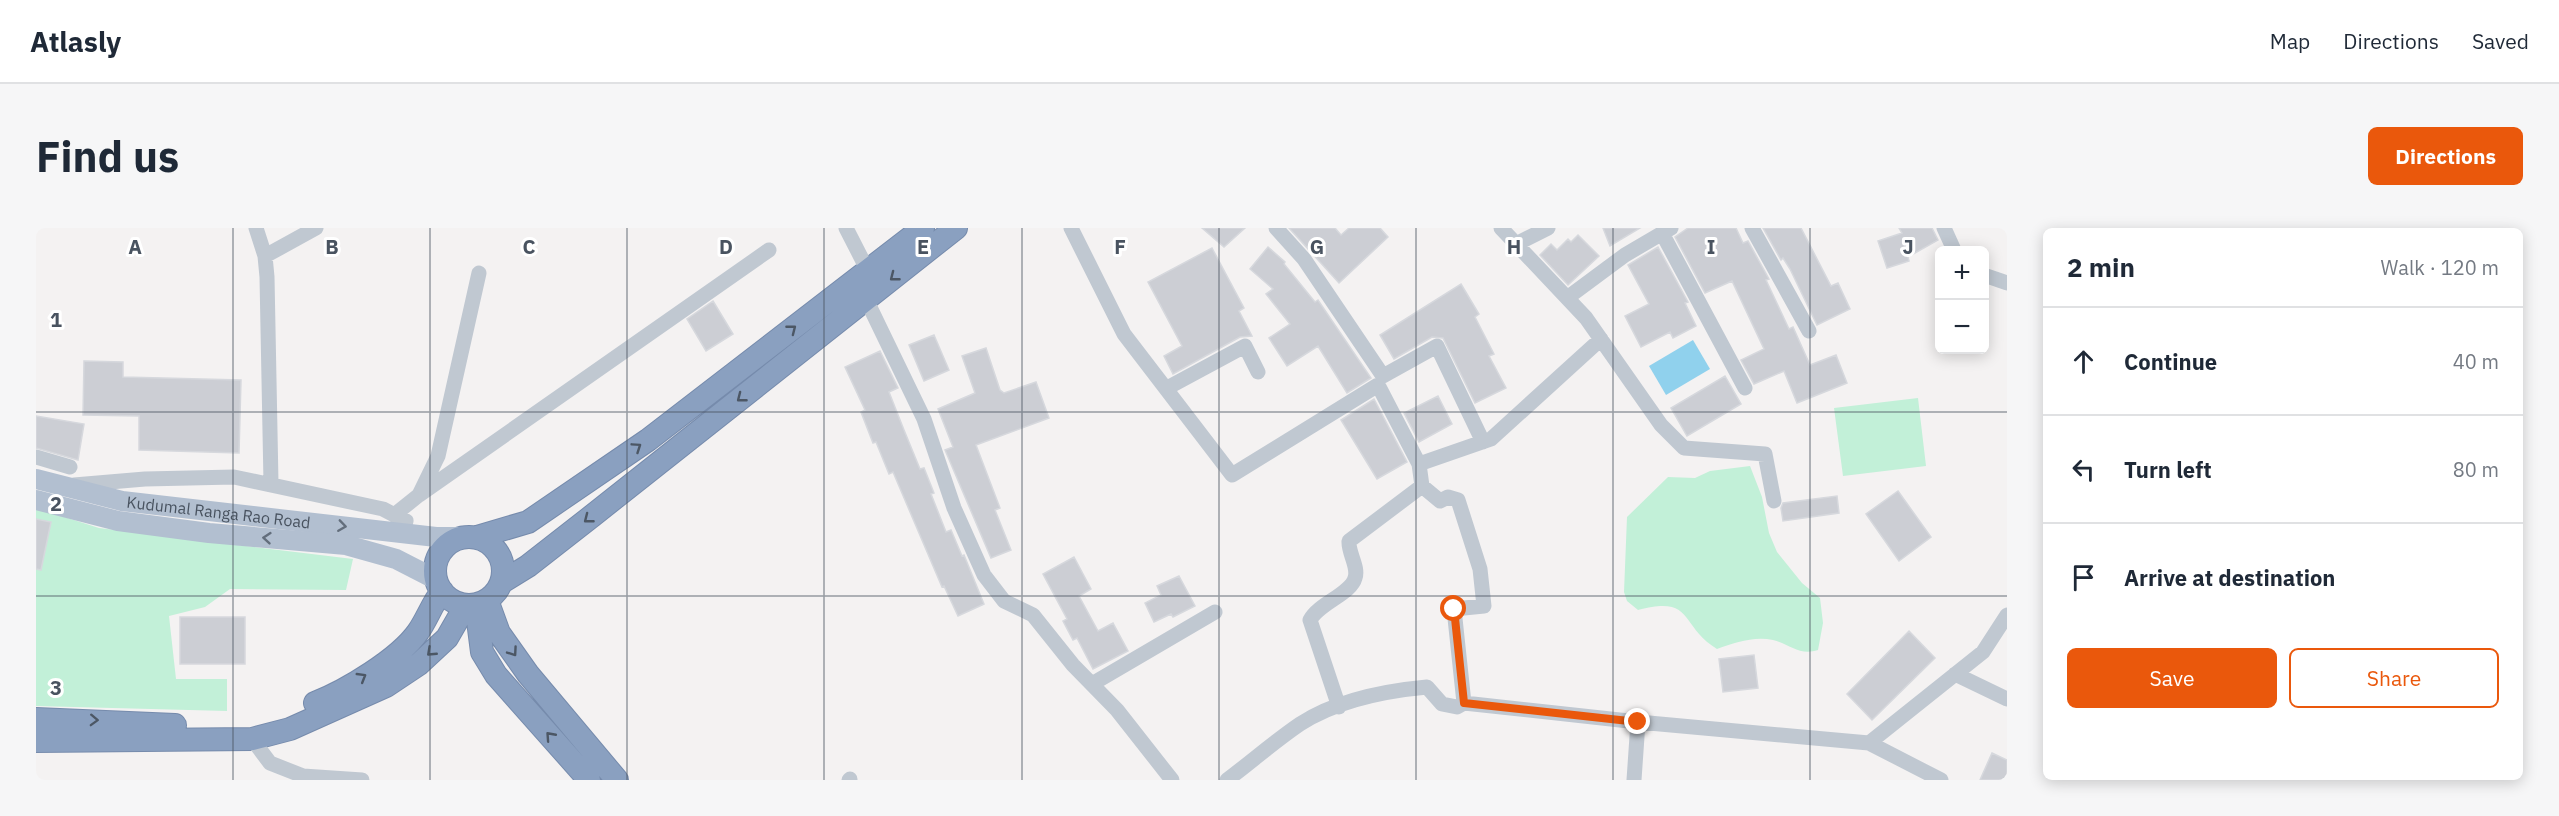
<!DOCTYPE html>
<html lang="en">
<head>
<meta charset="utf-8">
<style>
  body { margin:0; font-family:"IBM Plex Sans",sans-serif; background:#f6f6f7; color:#1f2937 }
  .controls { position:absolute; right:18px; top:18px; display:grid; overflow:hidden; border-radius:9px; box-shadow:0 3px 15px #0003 }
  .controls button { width:54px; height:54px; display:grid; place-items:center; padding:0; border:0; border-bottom:2px solid #e0e1e3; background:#fff; color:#1f2937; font:30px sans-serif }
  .stop { position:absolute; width:18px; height:18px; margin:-14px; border:4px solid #ea580c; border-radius:50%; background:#fff }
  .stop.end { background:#ea580c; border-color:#fff; box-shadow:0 2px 6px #0008 }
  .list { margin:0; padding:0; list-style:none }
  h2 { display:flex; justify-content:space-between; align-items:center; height:78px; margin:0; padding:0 24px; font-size:26px }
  h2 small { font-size:20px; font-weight:400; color:#747a83 }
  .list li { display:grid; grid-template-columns:39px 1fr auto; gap:18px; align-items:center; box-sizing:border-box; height:108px; padding:0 24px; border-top:2px solid #e0e1e3 }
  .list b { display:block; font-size:22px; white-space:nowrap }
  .list em { font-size:20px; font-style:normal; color:#747a83 }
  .actions { display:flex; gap:12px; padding:18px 24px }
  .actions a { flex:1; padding:14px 0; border:2px solid #ea580c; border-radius:9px; text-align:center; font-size:21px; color:#ea580c }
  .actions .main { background:#ea580c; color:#fff }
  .icon { flex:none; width:33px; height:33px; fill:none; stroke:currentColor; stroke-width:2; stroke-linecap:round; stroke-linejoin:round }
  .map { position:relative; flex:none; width:1971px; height:552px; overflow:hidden; border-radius:9px }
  header { display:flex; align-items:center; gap:36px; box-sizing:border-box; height:84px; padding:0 30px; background:#fff; border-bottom:2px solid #e0e1e3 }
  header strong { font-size:28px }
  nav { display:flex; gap:33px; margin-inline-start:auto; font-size:21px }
  .intro { display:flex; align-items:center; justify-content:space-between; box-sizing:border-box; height:144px; padding:0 36px }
  h1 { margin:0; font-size:42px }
  .button { padding:15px 27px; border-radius:9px; background:#ea580c; color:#fff; font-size:21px; font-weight:700 }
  main { display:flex; gap:36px; padding:0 36px }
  aside { flex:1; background:#fff; border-radius:9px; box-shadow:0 3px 15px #0003 }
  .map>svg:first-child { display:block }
  .green { fill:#c2f0d8 }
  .water { fill:#90d1ed }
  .building { fill:#ccced4; stroke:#d6d8dd; stroke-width:1.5 }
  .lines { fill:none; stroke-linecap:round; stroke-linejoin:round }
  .highway-casing { stroke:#768bac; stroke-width:24 }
  .minor { stroke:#c0c8d1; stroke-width:15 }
  .major { stroke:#b2bfd0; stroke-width:20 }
  .highway { stroke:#8aa0c0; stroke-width:22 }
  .oneway { stroke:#4c5765 }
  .oneway2 { stroke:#636e7c }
  .route { stroke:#ea580c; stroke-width:8 }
  .grid { fill:none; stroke:#495360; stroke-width:1.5; stroke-opacity:0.55 }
  .labels { text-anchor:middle; stroke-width:6; stroke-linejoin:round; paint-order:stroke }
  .street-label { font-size:16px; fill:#495360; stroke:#fff }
  .grid-label { font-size:20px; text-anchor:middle; font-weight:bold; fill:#495360; stroke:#fff; stroke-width:6; stroke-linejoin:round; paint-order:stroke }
</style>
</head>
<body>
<header>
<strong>Atlasly</strong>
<nav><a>Map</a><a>Directions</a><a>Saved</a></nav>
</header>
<div class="intro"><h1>Find us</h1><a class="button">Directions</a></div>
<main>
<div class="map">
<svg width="1971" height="552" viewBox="0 0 1971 552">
  <rect width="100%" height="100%" fill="#f4f2f2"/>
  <path class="green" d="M1882,170L1890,238L1807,248L1798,180Z
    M1714,238L1726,269L1733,305L1741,324L1766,355L1784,370L1787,395L1782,422C1763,428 1754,416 1737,412C1717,408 1699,415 1681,421C1643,398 1659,367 1602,382L1591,373L1588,364L1591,289L1632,249L1659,250L1674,243Z
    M0,280L63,300L317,331L310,362L194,361L169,379L133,388L140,451H191V483L0,478Z"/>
  <path class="water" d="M1657,112L1674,141L1630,167L1613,138Z"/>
  <path class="building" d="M1166,0H1209L1188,19Z
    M1253,0H1299L1305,7L1313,0H1344L1352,9L1303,55Z
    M1567,0H1604L1574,18Z
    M1652,0H1700L1707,15L1712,13L1733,51L1730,52L1753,101L1757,99L1774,137L1800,127L1811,155L1761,175L1748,143L1718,156L1705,132L1728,121L1696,53L1669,65L1639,9Z
    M1727,0H1765L1795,58L1802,55L1814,81L1781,97L1754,41L1747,30L1745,32Z
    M1863,0H1896L1902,12L1872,29L1873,33L1851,40L1842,13L1866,5Z
    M1542,7L1563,28L1532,57L1504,27L1515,16L1521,22L1532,11L1535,14Z
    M1232,19L1249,34L1248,36L1279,74L1282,72L1335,150L1311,165L1282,118L1251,138L1233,110L1254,96L1230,66L1237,61L1214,41Z
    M1622,19L1652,74L1649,75L1660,98L1637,110L1634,104L1605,119L1589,88L1613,76L1592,37Z
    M1176,20L1208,80L1203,83L1216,108L1204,109L1137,146L1128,128L1146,118L1112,54Z
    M1425,56L1443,86L1439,89L1458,126L1453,128L1470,160L1439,175L1407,110L1396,109L1358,131L1344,107Z
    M677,73L697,106L670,123L651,91Z
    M898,107L913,142L888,153L873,117Z
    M950,120L964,162L968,165L1000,154L1013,190L940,217L964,280L959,282L975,322L955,330L909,222L917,219L902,181L939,165L926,128Z
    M844,123L862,160L853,164L868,202L884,241L888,240L898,265L895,266L910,304L915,302L926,328L928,327L948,376L922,388L908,358L906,359L857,244L853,246L840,214L837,215L825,184L829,182L809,139Z
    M48,133L87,134V149L205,152L203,225L103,222V188L47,187Z
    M1689,148L1705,176L1651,208L1635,180Z
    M1402,168L1416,196L1383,214L1368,185Z
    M1338,171L1371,234L1341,251L1305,192Z
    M0,188L48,196L42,232L0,220Z
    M1862,263L1895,309L1863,333L1830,286Z
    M1801,268L1803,285L1747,293L1745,280L1747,275Z
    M0,291L15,294L5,342L0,341Z
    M1038,329L1055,361L1043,368L1062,403L1077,395L1092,423L1057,441L1041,410L1037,412L1027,393L1031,391L1007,346Z
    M1143,348L1159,378L1137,389L1135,386L1118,394L1109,375L1125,367L1121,358Z
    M144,389H209V436H144Z
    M1873,403L1899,430L1836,492L1811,466Z
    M1718,427L1722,460L1687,464L1683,431Z
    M1956,525L1971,532V552H1944Z"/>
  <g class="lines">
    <g class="highway-casing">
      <path id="highway" d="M399 343a34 34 0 1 1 68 0a34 34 0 1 1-68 0Z
        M441,309L492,294L612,212L887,0
        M466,354L492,338L556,288L920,0
        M451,372L463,405L492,446L581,552
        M440,377L446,424L460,447L553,552
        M279,475C310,463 363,431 382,404C391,391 396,376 406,363
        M0,491L139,497
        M0,513L216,511L254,501L350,458L383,436L411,410L430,377"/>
    </g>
    <path class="minor" d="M220,0L229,28L231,49L235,255
      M810,0L832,43
      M1035,0L1088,106L1196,247L1342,157L1383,236L1386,258L1404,273L1412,269L1422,272L1444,341L1448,378L1418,381L1428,475L1421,479L1406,476L1391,459C1348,463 1301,472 1264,496C1239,513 1215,534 1191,552
      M1240,0L1268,31L1347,148L1401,118L1447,214
      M1465,0L1550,90L1625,197L1648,220L1729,226L1738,273
      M1716,0L1773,103
      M1908,0L1918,22
      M1626,5L1709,160
      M1480,16L1512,0
      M229,28L280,0
      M1948,47L1971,55
      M1531,70L1589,27L1635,0
      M830,71L888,191L918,280L948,347L968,373L997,387L1037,437L1081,482L1136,552
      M1131,160L1209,118L1222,144
      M0,229L34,239
      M1383,236L1455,211L1565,111
      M38,257L109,251L198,249L347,281L370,293L367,305
      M383,267L733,22
      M358,287L383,267L402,228L443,45
      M1919,446L1971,471
      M1056,456L1179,384
      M1428,475L1602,494
      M1303,479L1274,392C1283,375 1315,366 1319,350C1323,339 1312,325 1313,313L1386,258
      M216,511L234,535L267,548L326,552
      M813,552L814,551
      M1598,552L1602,494L1833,515
      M1905,552L1833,515L1947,424L1971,387"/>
    <g class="major">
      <path id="s1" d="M0,251L86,273L400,309H424"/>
      <path d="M0,272L82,293L173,305L310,317L360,331L399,351"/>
    </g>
    <use href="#highway" class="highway"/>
  </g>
  <defs><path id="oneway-chevron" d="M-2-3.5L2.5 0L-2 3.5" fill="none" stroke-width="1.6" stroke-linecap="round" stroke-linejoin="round" transform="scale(1.5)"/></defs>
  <g class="oneway">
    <use href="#oneway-chevron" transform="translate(858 49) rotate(142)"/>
    <use href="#oneway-chevron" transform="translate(756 101) rotate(-38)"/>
    <use href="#oneway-chevron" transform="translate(705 170) rotate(142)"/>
    <use href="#oneway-chevron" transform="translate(601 219) rotate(-34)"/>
    <use href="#oneway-chevron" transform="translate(552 291) rotate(142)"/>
    <use href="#oneway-chevron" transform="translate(395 424) rotate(137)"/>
    <use href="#oneway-chevron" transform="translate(477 424) rotate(55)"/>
    <use href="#oneway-chevron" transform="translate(326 449) rotate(-31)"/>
    <use href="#oneway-chevron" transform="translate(58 492) rotate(2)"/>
    <use href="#oneway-chevron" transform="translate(514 508) rotate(-132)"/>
  </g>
  <g class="oneway2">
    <use href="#oneway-chevron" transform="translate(306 298) rotate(8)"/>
    <use href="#oneway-chevron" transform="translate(231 310) rotate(-175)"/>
  </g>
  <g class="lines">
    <path class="route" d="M1418,381L1428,475L1602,494"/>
  </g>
  <path class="grid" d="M197,0V552M394,0V552M591,0V552M788,0V552M986,0V552M1183,0V552M1380,0V552M1577,0V552M1774,0V552M0,184H1971M0,368H1971"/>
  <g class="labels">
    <g class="street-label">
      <text dy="6" stroke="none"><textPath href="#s1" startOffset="186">Kudumal Ranga Rao Road</textPath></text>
    </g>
  </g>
  <g class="grid-label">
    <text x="99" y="26">A</text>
    <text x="296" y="26">B</text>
    <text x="493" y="26">C</text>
    <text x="690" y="26">D</text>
    <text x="887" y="26">E</text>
    <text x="1084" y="26">F</text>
    <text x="1281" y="26">G</text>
    <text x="1478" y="26">H</text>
    <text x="1675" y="26">I</text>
    <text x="1872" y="26">J</text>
    <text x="20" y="99">1</text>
    <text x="20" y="283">2</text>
    <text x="20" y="467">3</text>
  </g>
</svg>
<div class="controls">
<button>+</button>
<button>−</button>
</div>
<div class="stop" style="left:1418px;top:381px"></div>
<div class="stop end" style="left:1602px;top:494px"></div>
</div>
<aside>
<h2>2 min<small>Walk · 120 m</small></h2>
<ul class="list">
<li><svg class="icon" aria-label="ahead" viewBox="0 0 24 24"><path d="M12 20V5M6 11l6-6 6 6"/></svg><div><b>Continue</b></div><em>40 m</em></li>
<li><svg class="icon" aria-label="left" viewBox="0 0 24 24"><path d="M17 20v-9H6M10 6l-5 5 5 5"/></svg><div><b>Turn left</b></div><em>80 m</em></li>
<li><svg class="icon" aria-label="arrive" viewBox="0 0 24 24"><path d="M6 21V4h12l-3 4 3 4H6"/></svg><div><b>Arrive at destination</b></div></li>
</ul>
<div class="actions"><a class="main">Save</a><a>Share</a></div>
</aside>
</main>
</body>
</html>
